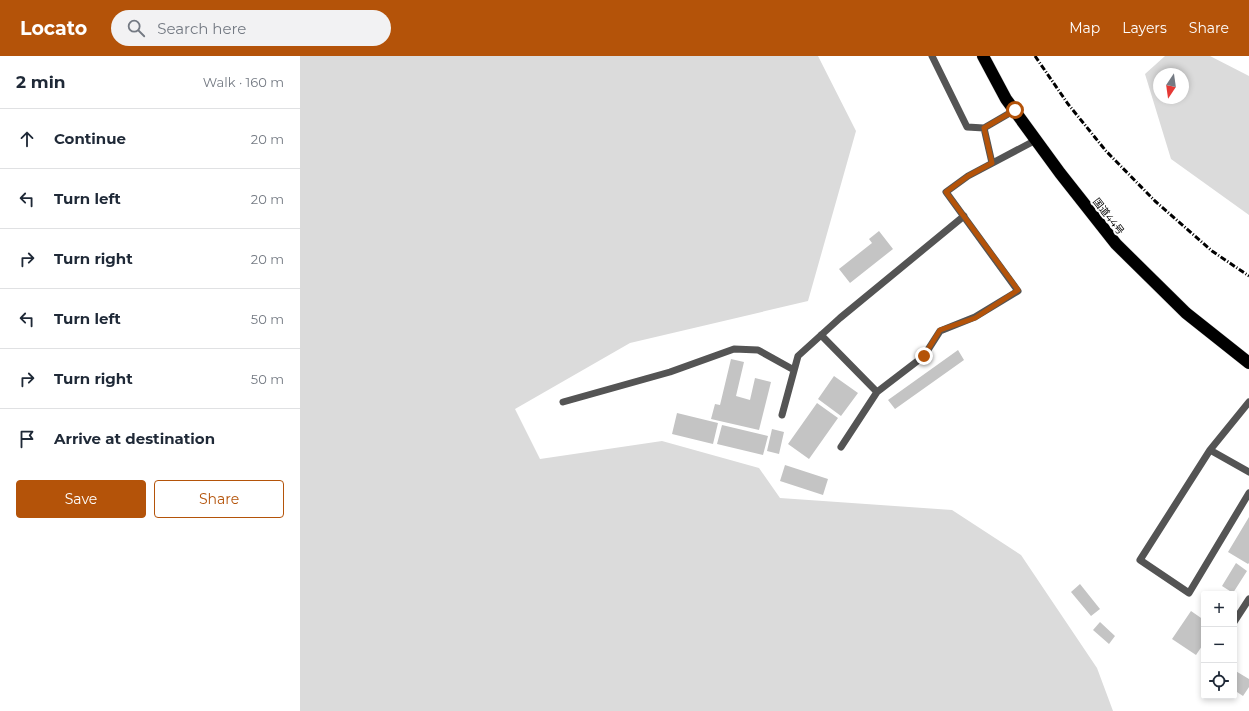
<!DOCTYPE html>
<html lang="en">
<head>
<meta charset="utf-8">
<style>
  body { margin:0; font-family:Montserrat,"Noto Sans JP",sans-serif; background:#f2f2f3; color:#1f2937 }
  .controls { position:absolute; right:12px; bottom:12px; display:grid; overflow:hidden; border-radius:4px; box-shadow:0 2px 6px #0003 }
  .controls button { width:36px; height:36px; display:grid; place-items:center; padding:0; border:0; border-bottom:1px solid #e0e1e3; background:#fff; color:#1f2937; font:20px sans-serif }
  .compass { position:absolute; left:853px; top:12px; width:36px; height:36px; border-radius:50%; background:#fff; box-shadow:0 2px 6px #0003; rotate:193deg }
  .stop { position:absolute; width:12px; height:12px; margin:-9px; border:3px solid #b45309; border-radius:50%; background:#fff }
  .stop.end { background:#b45309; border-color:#fff; box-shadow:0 1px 4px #0008 }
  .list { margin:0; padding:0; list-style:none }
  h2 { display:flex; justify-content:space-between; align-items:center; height:52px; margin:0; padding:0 16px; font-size:17px }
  h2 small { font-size:13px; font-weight:400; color:#747a83 }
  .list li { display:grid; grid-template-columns:26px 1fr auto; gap:12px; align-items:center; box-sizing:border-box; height:60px; padding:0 16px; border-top:1px solid #e0e1e3 }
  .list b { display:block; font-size:15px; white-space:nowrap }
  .list em { font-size:13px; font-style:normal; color:#747a83 }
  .actions { display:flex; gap:8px; padding:12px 16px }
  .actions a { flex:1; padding:9px 0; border:1px solid #b45309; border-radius:4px; text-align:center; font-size:14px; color:#b45309 }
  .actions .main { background:#b45309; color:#fff }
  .icon { flex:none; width:22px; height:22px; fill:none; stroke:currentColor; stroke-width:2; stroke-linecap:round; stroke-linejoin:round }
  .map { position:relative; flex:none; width:949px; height:655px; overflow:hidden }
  header { display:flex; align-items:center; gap:24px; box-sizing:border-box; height:56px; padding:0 20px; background:#b45309; color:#fff }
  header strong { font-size:19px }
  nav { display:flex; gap:22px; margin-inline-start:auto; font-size:14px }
  .search { width:280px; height:36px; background:#f2f2f3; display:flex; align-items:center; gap:10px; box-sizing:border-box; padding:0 14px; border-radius:22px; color:#747a83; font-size:15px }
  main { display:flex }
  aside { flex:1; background:#fff }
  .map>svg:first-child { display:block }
  .green { fill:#dbdbdb; fill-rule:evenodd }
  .building { fill:#c4c4c4 }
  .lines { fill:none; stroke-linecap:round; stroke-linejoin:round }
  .highway-casing { stroke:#dbdbdb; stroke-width:13 }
  .lane { stroke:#545454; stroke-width:7 }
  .highway { stroke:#000; stroke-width:12 }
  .rail { stroke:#000; stroke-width:3; stroke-dasharray:6 2 1 2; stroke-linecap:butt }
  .route { stroke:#b45309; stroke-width:5 }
  .labels { text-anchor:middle; stroke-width:4; stroke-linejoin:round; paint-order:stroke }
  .street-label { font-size:10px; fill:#000; stroke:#fff }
</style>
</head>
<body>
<header>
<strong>Locato</strong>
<div class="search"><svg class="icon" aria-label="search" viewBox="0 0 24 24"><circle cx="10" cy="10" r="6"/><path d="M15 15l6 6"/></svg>Search here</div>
<nav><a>Map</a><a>Layers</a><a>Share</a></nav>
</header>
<main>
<aside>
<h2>2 min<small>Walk · 160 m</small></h2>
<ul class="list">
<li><svg class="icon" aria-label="ahead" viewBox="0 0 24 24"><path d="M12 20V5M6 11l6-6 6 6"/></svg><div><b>Continue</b></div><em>20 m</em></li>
<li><svg class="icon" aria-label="left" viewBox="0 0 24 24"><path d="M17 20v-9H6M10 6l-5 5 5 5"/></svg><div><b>Turn left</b></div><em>20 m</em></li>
<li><svg class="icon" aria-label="right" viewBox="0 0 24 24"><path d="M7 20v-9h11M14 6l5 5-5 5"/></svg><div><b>Turn right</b></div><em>20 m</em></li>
<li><svg class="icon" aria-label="left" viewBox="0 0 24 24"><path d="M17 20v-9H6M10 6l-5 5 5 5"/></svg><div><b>Turn left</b></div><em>50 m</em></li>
<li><svg class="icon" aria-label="right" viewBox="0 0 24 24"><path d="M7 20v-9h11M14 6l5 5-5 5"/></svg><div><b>Turn right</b></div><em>50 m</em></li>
<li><svg class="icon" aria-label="arrive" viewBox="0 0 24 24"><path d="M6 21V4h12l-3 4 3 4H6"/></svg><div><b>Arrive at destination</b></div></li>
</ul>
<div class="actions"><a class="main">Save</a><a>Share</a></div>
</aside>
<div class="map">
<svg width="949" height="655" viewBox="0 0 949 655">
  <rect width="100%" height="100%" fill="#fff"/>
  <path class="green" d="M0,0H518L556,75L508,245L330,287L215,353L240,403L362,385L459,412L480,442L652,454L721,499L797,612L813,655H0Z
    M865,0H910L949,20V159L871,103L845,18ZM859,18H883V42H859Z"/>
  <path class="building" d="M579,175L593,193L550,227L539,213L572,187L569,183Z
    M658,294L664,304L595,353L588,344Z
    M431,303L444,306L436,340L450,344L455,322L471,326L459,374L411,363L415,348L420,349Z
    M534,320L558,337L541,360L518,343Z
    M517,347L538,362L509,403L488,388Z
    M377,357L418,367L413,388L372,378Z
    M422,369L468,380L463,399L417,388Z
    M472,373L484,376L479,398L467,395Z
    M485,409L528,423L523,439L480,425Z
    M949,461V507L948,508L928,496Z
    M936,507L947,515L933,537L922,530Z
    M780,528L800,553L791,560L771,536Z
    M891,555L904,564V587L896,599L872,583Z
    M800,566L815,580L809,588L793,574Z
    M934,614L949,623V631L943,640L934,634Z"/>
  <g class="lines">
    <g class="highway-casing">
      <path id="highway" d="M683,0L706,43L760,117L816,188L886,257L949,307"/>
    </g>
    <path class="lane" d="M632,0L667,71L684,72L715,54
      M684,72L692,107
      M521,279L577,336L624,300L640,275L675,261L718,235L646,136L668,120L736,84
      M263,346L370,316L434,293L458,294L494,314
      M949,346L910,394L840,504L889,537L949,437
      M482,359L498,300L540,262L664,160
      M541,391L577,336
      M910,394L949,416
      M934,566L949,543"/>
    <use href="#highway" class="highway"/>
    <path class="rail" d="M735,0L768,48L806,95L855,145L912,195L949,220"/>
  </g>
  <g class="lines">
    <path class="route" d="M624,300L640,274L675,262L718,234L646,136L668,120L692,107L684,72L715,54"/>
  </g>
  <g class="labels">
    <g class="street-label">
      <text transform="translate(809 160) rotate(52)" y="4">国道44号</text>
    </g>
  </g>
</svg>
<div class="controls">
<button>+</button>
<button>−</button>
<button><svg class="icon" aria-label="locate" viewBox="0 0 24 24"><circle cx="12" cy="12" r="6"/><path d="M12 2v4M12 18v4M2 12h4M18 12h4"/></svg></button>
</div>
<svg class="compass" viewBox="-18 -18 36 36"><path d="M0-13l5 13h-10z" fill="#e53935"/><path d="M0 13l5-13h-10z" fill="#747a83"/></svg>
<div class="stop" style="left:715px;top:54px"></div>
<div class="stop end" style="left:624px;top:300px"></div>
</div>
</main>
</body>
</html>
